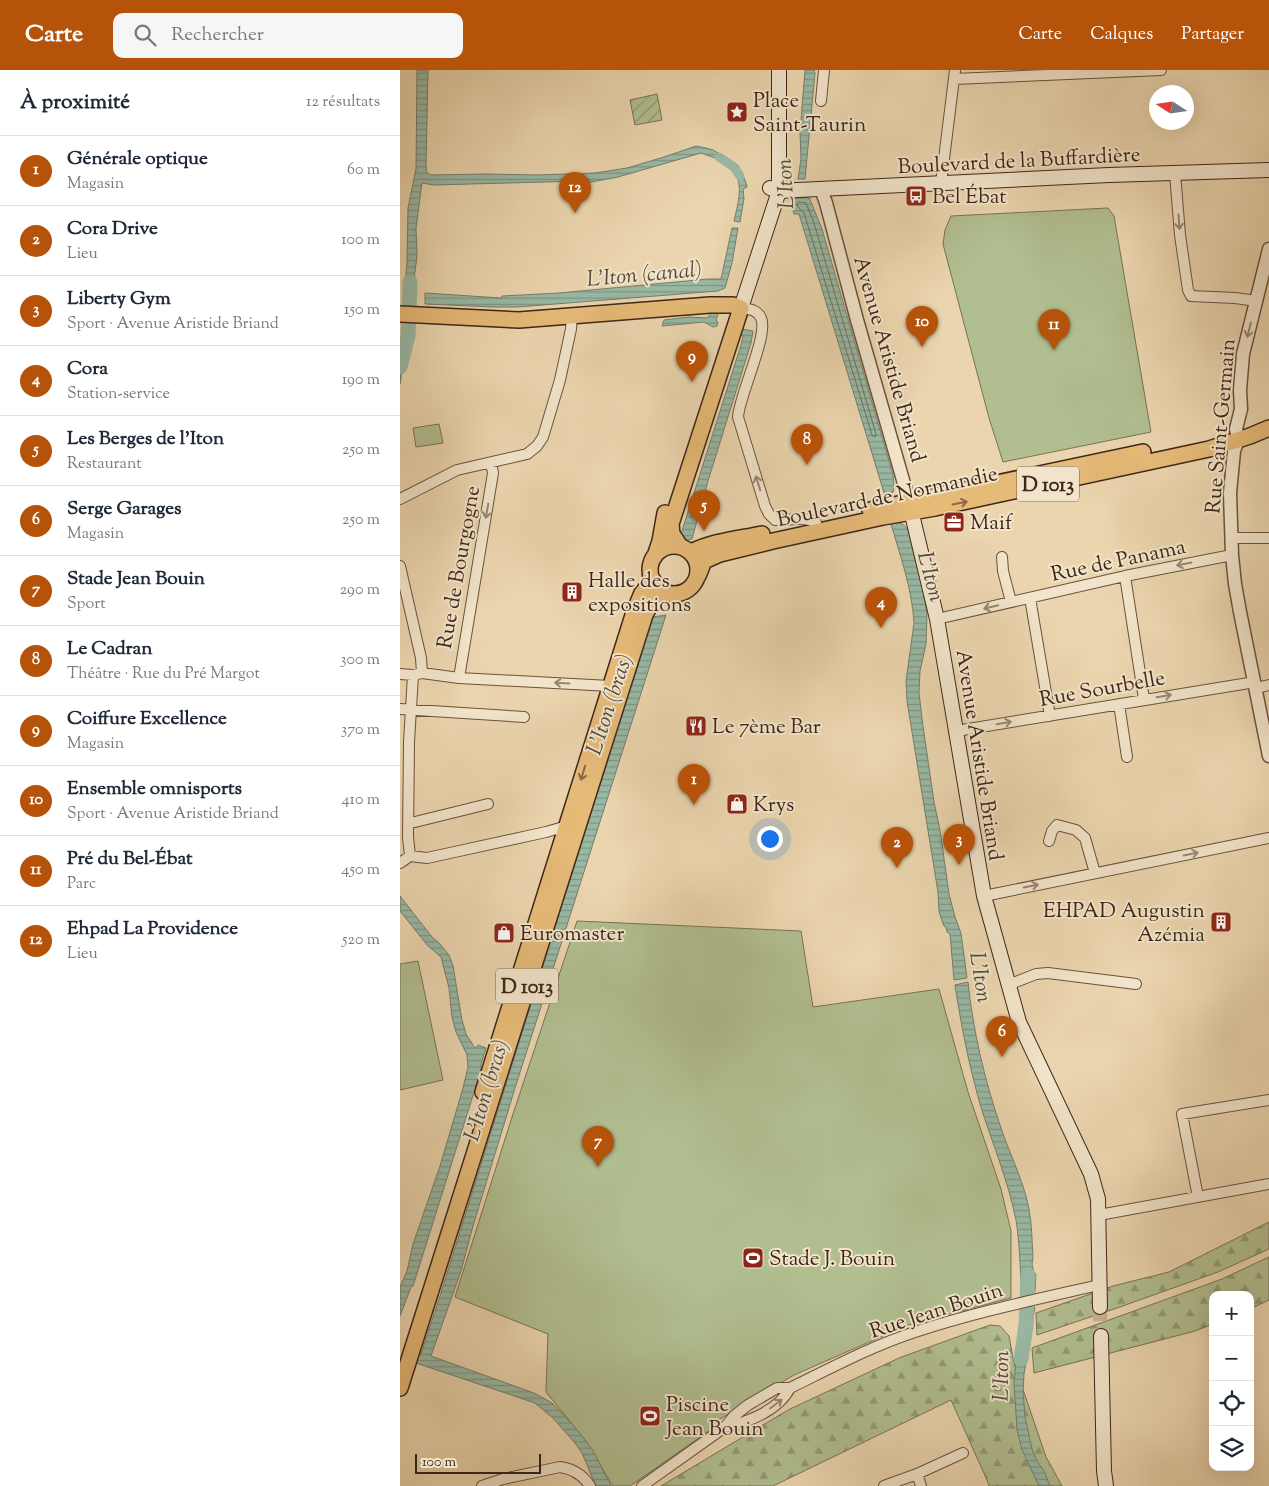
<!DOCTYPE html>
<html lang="fr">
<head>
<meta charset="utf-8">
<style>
  body { margin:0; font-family:"Sorts Mill Goudy",serif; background:#f6f6f7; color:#1f2937 }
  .controls { position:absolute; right:15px; bottom:15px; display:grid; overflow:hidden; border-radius:10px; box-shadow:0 5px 20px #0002 }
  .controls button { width:45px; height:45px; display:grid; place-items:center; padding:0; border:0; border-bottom:1px solid #e0e1e3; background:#fff; color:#1f2937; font:25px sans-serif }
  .compass { position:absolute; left:749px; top:15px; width:45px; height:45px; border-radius:50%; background:#fff; box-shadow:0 5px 20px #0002; rotate:282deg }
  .scale { position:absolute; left:15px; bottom:12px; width:126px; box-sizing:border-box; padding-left:5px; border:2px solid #3e261a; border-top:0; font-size:14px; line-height:18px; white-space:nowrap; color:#3e261a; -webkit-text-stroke:4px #f2e4ca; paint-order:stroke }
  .you { position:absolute; left:369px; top:768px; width:18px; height:18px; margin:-12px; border:4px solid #fff; border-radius:50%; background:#1a73e8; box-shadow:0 0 0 8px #1a73e833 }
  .badge { display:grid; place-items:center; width:32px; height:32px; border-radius:50%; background:#b45309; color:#fff; font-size:16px; font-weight:700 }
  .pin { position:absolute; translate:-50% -41px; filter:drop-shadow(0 1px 2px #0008) }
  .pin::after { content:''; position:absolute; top:26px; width:18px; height:15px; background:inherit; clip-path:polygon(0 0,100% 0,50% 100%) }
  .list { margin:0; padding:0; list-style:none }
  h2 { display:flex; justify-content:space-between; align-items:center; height:65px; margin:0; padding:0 20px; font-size:21px }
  h2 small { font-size:16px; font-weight:400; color:#747a83 }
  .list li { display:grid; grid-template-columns:32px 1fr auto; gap:15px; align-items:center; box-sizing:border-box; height:70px; padding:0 20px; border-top:1px solid #e0e1e3 }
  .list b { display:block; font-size:19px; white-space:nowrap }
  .list p { margin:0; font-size:16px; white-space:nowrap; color:#747a83 }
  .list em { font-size:16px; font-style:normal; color:#747a83 }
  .icon { flex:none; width:28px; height:28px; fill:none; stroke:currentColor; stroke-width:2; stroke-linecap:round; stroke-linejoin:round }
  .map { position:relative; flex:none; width:869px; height:1416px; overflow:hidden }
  header { display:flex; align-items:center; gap:30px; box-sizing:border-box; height:70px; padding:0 25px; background:#b45309; color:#fff }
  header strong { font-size:24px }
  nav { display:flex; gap:28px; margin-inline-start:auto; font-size:18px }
  .search { width:350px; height:45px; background:#f6f6f7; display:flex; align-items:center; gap:12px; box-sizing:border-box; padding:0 18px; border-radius:10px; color:#747a83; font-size:19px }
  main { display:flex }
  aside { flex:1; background:#fff }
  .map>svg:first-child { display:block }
  .forest { fill:url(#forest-firs); stroke:#787255 }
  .park { fill:#b1be90; stroke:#787255 }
  .garden { fill:url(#garden-furrows); stroke:#787255 }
  .water { fill:url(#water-rules); stroke:#757e6d }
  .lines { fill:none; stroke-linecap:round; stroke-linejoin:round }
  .shore { stroke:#6c7060; stroke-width:1 }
  .canal { stroke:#99b9a5; stroke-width:9 }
  .river { stroke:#99b9a5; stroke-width:15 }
  .secondary-tunnel { stroke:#c8b290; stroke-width:14; stroke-dasharray:14 7; stroke-linecap:butt }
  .minor-casing { stroke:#69523f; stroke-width:12 }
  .tertiary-casing { stroke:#69523f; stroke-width:15 }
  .secondary-casing { stroke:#3e261a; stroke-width:16 }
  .primary-casing { stroke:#3e261a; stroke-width:18 }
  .minor { stroke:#f2e4ca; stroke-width:10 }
  .tertiary { stroke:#f2e4ca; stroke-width:12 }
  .secondary { stroke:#f2e4ca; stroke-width:14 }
  .primary { stroke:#e6ba77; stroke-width:15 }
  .oneway { stroke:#988572 }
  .oneway2 { stroke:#8a6944 }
  .labels { text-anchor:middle; stroke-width:4; stroke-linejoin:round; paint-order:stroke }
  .shield { fill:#f2e4ca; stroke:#745f4f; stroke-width:1 }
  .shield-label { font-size:20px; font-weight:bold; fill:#3e261a }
  .poi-label { font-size:21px; fill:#3e261a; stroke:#f2e4ca; text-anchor:start }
  .street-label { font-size:21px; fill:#3e261a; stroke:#f2e4ca }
  .water-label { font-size:22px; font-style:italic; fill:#554b3d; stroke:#f2e4ca }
</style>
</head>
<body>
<header>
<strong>Carte</strong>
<div class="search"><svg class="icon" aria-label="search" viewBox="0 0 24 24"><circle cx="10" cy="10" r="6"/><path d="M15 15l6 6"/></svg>Rechercher</div>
<nav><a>Carte</a><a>Calques</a><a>Partager</a></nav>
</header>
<main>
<aside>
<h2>À proximité<small>12 résultats</small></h2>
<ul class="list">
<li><span class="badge">1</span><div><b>Générale optique</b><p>Magasin</p></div><em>60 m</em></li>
<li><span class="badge">2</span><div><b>Cora Drive</b><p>Lieu</p></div><em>100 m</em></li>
<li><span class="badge">3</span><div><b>Liberty Gym</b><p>Sport · Avenue Aristide Briand</p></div><em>150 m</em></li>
<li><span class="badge">4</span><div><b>Cora</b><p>Station-service</p></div><em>190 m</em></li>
<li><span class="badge">5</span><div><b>Les Berges de l'Iton</b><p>Restaurant</p></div><em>250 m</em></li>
<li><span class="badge">6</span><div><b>Serge Garages</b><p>Magasin</p></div><em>250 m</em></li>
<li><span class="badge">7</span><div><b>Stade Jean Bouin</b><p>Sport</p></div><em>290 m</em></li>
<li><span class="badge">8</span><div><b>Le Cadran</b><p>Théâtre · Rue du Pré Margot</p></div><em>300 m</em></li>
<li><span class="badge">9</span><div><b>Coiffure Excellence</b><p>Magasin</p></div><em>370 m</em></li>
<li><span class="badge">10</span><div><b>Ensemble omnisports</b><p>Sport · Avenue Aristide Briand</p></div><em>410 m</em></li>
<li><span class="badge">11</span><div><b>Pré du Bel-Ébat</b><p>Parc</p></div><em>450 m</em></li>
<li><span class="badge">12</span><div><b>Ehpad La Providence</b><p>Lieu</p></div><em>520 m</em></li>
</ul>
</aside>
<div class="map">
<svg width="869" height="1416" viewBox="0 0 869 1416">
  <defs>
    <pattern id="forest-firs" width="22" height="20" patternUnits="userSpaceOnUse" patternTransform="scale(1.25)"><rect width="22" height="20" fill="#b1be90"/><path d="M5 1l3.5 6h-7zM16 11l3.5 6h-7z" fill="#919a75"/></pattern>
    <pattern id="garden-furrows" width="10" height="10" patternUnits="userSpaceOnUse" patternTransform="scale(1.25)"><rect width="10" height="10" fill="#b1be90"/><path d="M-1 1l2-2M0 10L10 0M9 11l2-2" fill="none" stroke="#919a75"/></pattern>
    <pattern id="water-rules" width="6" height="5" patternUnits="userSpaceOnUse" patternTransform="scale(1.25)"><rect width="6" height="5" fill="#99b9a5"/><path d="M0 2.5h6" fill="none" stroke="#7e9686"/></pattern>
  </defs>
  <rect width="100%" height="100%" fill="#ebd5ae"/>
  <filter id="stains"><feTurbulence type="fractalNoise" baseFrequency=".004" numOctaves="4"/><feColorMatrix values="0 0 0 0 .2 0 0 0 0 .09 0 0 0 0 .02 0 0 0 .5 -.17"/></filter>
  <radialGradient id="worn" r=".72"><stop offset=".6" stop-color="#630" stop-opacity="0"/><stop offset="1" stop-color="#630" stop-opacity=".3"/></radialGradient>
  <path class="forest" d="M869,1152V1179L818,1202L717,1238L637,1265L636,1243L713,1216L769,1202Z
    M869,1187V1230L850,1239V1225H813V1254L795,1261L634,1303L632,1278L822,1209Z
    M590,1255L600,1256L609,1266L614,1293L646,1387L662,1416H589L587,1410L551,1330L373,1416H261L388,1340L499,1288Z"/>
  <path class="park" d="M708,138L714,146L751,362L603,392L589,348L543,174L545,160L551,146Z
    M39,354L43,373L16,377L13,358Z
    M177,851L401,861L413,937L539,919L568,1022L601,1119L611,1161V1228L508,1255L394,1305L315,1352L314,1357L309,1361L230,1416H213L185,1370L146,1322L148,1264L55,1227L113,1044Z
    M18,891L43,1010L0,1020V894Z"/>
  <path class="garden" d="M257,24L262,50L235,55L230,30Z"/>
  <path class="water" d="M17,0H28L26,96L27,103L31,105L85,104L138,105L195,103L227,98L264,87L296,76L306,78L313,80L332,91L325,94L315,88L301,83L218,107L186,113V111H181L34,115L22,113L16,158L17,186L11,232H4L7,191L8,138L16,99Z
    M405,0H414L415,3L405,109H398L401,89L400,63Z
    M338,95C340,103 346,108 347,117L343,119L344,129L340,152L334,151C338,133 345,112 331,98Z
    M409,127L422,159L493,405L494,417L493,422L485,426L399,144H394L390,129Z
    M332,158H338L332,193L325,218L318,221L118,237H93L25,234V223L101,228L102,226L159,223L308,209H321Z
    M312,242L318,244L316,250L318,252L317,256L313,257L304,252L262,256L264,250L289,247L307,248Z
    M2,255H13V265L3,295L0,314C0,294 2,275 2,255Z
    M342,259L353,261L351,273L308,411L292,469L286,470L281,464L341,275L343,266L340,265Z
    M490,451C499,451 505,454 509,462L521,508L527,543L526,574L520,601L519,622L522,649L534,732L540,760L549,824L555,847L561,863L567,908L554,910L550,864L547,862L546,857L544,856L539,842L538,822L507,631L506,611L514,553C512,518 500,485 490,451Z
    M266,545L115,1018L73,1156L61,1201L31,1286L134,1323L152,1333L173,1355L192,1379L211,1416H196L182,1383L175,1373L153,1348L135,1333L16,1293L18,1284H21L40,1226L248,558L252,547Z
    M0,826L32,867L39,873L49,885L53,896L62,950L66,964L75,978L77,977L78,975L86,978L81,994V1000L13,1216L11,1217L0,1246V1217L7,1201L13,1174L40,1096L63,1018L68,997L67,985L56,962L52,947L49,918L41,887L28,876L0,841Z
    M568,912C573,960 584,1007 599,1052C608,1081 623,1108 629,1139C632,1155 632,1172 633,1188L632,1194L634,1203L636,1204L635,1222L622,1226C620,1201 620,1175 616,1150C608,1110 592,1073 580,1034C569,995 561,955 555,915Z
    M635,1237L631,1260L618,1263L622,1240Z
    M630,1269L624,1304L623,1321L625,1347L632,1379L637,1391L644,1401L650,1416H639L622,1380L617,1360L614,1313L618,1271Z"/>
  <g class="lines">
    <path class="shore" d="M399,132L406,133L414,153L476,364L475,367L472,365L404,143L398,137L397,134Z"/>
    <path class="canal" d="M319,87L334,97L340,106"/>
    <path class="river" d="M0,297L8,266L10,212
      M621,1289L626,1256L628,1205"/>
    <path class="secondary-tunnel" d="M700,1237L701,1266"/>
    <g class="minor-casing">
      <path id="minor" d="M554,9L761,0
        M421,31L424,0
        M775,103L780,165L788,220L791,226L835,228L857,231
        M541,113L555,0
        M341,238C349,239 358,240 361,248C369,264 339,326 338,347L365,436L369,444L375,450C389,451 404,445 416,453
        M0,429L57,400L127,384L137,376L143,367L160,310L171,259L172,245
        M831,468H869
        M602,487L603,501L611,532
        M0,496L21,588L22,603
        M725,506L744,629
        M630,528L650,646
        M537,549L725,506L832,485
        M0,604L13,605L22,603L59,608L210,616
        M59,608L93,403L91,393
        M856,618L869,615
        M719,634L727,687
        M0,639L124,647
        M556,661L855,612
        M8,752H15L88,734
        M649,771L652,761L657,755L676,760L685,768L695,803
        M10,786L27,788L146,762L167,756
        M0,793L10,786L8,767L9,672L13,605
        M584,826L869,768
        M608,915L636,904L648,903L736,914
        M798,1127L782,1044L869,1030
        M699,1145L869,1114
        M325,1357C349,1352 379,1340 390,1318
        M82,1416L103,1409L160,1397C174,1399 183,1405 190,1416
        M242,1416L325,1357L334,1346L348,1335L377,1318H390C431,1298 472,1276 515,1262C575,1242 638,1229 699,1215
        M484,1416L517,1404
        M521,1416L517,1404L563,1383"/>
    </g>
    <g class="tertiary-casing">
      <path id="tertiary" d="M421,119L426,133L457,250L509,431
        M869,179L843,284L840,320L841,339L836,359L838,370L834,381L830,423L832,485L835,514L840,542L869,686"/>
    </g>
    <g class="secondary-casing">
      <path id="secondary" d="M370,118L379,121L398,120L709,105L869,100
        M341,238L379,121V0
        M509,432L537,549L584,826L619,952L691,1104L698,1129L700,1237
        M701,1266L704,1401L706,1416"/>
    </g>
    <g class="primary-casing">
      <path id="primary" d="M0,244L119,250L310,235H333L341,238L271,454L272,464L280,476
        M470,440L743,382
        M250 500a24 24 0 1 1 48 0a24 24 0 1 1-48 0Z
        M291,482C314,471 337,469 362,464
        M255,486L260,471L265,443
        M298,506L304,491L320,484L373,471L483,447L535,438L809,379L850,366L869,358
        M83,1022L234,542L242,523L253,510
        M0,1318L245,545C251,533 254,527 266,522"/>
    </g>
    <use href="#minor" class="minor"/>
    <use href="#tertiary" class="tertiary"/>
    <use href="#secondary" class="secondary"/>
    <use href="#primary" class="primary"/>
  </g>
  <defs><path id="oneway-shaft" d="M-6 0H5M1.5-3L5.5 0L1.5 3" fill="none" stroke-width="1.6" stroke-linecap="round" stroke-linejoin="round" transform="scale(1.25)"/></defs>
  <g class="oneway">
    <use href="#oneway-shaft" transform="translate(779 152) rotate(86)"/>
    <use href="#oneway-shaft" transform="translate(849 260) rotate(104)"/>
    <use href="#oneway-shaft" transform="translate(358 413) rotate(-107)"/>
    <use href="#oneway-shaft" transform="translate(87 441) rotate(100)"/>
    <use href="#oneway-shaft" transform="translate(784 494) rotate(169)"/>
    <use href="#oneway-shaft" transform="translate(591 537) rotate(167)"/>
    <use href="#oneway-shaft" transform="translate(162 613) rotate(-177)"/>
    <use href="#oneway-shaft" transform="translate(764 626) rotate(-9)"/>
    <use href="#oneway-shaft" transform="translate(604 653) rotate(-9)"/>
    <use href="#oneway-shaft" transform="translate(791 784) rotate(-12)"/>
    <use href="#oneway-shaft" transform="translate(631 816) rotate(-12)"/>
    <use href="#oneway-shaft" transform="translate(376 1334) rotate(-37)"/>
  </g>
  <g class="oneway2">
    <use href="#oneway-shaft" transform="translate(560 433) rotate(-12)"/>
    <use href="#oneway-shaft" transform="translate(183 703) rotate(107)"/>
  </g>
  <defs>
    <g id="sight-square" transform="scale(1.125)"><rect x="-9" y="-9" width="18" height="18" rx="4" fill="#8f2418" stroke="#f2e4ca"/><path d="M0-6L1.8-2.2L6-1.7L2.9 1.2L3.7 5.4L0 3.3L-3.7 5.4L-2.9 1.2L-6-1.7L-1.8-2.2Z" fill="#fff"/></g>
    <g id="bus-square" transform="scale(1.125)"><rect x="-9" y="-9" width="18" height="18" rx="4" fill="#8f2418" stroke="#f2e4ca"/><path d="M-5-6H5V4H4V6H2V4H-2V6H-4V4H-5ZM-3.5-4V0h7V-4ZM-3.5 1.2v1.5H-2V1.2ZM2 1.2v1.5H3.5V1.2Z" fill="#fff"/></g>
    <g id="office-square" transform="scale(1.125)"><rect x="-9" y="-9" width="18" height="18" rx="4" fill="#8f2418" stroke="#f2e4ca"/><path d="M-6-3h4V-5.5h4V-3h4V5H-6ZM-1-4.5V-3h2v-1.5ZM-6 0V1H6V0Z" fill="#fff"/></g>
    <g id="building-square" transform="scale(1.125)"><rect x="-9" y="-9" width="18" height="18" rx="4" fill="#8f2418" stroke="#f2e4ca"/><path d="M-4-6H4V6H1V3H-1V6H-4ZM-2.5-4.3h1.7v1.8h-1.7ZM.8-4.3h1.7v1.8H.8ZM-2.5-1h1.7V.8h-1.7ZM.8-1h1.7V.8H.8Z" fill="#fff"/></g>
    <g id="restaurant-square" transform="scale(1.125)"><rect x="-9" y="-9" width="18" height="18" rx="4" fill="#8f2418" stroke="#f2e4ca"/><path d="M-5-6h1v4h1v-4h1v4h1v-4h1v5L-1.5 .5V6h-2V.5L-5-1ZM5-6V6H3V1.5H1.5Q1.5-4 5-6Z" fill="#fff"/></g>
    <g id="shop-square" transform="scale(1.125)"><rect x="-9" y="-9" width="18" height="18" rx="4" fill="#8f2418" stroke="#f2e4ca"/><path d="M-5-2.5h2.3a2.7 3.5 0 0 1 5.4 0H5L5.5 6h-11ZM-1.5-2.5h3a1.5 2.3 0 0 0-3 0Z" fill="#fff"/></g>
    <g id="stadium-square" transform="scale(1.125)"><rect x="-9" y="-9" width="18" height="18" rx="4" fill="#8f2418" stroke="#f2e4ca"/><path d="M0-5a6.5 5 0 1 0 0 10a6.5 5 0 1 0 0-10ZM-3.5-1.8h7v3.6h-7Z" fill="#fff"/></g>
  </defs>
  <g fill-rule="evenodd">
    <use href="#sight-square" x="337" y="42"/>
    <use href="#bus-square" x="516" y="126"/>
    <use href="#office-square" x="554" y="452"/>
    <use href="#building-square" x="172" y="522"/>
    <use href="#restaurant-square" x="296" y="656"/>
    <use href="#shop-square" x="337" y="734"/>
    <use href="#building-square" x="821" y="852"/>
    <use href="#shop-square" x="104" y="863"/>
    <use href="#stadium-square" x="353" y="1188"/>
    <use href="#stadium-square" x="250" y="1346"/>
  </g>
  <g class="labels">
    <g class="shield">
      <rect x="617" y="396.5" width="62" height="35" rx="4"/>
      <rect x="96" y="898.5" width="62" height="35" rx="4"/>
    </g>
    <g class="shield-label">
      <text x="648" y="421">D 1013</text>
      <text x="127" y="923">D 1013</text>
    </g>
    <g class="poi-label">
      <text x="353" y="37">Place<tspan x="353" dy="24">Saint-Taurin</tspan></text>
      <text x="532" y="133">Bel Ébat</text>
      <text x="570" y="459">Maif</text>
      <text x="188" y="517">Halle des<tspan x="188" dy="24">expositions</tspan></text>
      <text x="312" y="663">Le 7ème Bar</text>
      <text x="353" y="741">Krys</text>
      <text x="805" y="847" text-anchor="end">EHPAD Augustin<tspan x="805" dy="24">Azémia</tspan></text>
      <text x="120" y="870">Euromaster</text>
      <text x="369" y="1195">Stade J. Bouin</text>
      <text x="266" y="1341">Piscine<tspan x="266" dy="24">Jean Bouin</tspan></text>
    </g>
    <g class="street-label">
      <text transform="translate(619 90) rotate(-3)" y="7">Boulevard de la Buffardière</text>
      <text transform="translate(490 289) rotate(74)" y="7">Avenue Aristide Briand</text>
      <text transform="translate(820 356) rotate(-85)" y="7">Rue Saint-Germain</text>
      <text transform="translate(487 426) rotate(-12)" y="7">Boulevard de Normandie</text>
      <text transform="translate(718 490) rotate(-12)" y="7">Rue de Panama</text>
      <text transform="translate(58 497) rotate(-80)" y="7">Rue de Bourgogne</text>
      <text transform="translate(702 618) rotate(-10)" y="7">Rue Sourbelle</text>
      <text transform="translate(580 685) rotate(81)" y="7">Avenue Aristide Briand</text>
      <text transform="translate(536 1240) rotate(-18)" y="7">Rue Jean Bouin</text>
    </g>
    <g class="water-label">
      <text transform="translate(384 114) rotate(-93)" y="8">L'Iton</text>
      <text transform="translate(244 203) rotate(-5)" y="8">L'Iton (canal)</text>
      <text transform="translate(532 506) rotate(75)" y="8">L'Iton</text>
      <text transform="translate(208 634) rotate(-72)" y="8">L'Iton (bras)</text>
      <text transform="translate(582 907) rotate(81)" y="8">L'Iton</text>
      <text transform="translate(85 1020) rotate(-73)" y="8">L'Iton (bras)</text>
      <text transform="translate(600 1306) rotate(-89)" y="8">L'Iton</text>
    </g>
  </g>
  <rect width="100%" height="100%" filter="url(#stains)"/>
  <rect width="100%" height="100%" fill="url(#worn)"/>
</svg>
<div class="controls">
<button>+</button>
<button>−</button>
<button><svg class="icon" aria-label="locate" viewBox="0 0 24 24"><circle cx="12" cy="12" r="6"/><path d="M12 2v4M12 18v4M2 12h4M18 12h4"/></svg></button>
<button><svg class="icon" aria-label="layers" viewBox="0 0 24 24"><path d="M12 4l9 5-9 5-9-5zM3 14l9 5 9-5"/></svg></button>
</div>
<svg class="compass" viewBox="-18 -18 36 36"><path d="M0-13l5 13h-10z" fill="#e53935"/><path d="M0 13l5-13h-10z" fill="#747a83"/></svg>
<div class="scale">100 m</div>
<div class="you"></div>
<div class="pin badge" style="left:294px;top:735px">1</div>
<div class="pin badge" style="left:497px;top:798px">2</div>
<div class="pin badge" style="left:559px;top:795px">3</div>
<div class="pin badge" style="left:481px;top:558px">4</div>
<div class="pin badge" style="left:304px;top:461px">5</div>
<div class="pin badge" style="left:602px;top:987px">6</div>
<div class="pin badge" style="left:198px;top:1097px">7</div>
<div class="pin badge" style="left:407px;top:395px">8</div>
<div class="pin badge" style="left:292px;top:312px">9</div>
<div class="pin badge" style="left:522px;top:277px">10</div>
<div class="pin badge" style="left:654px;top:280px">11</div>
<div class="pin badge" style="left:175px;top:143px">12</div>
</div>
</main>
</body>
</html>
